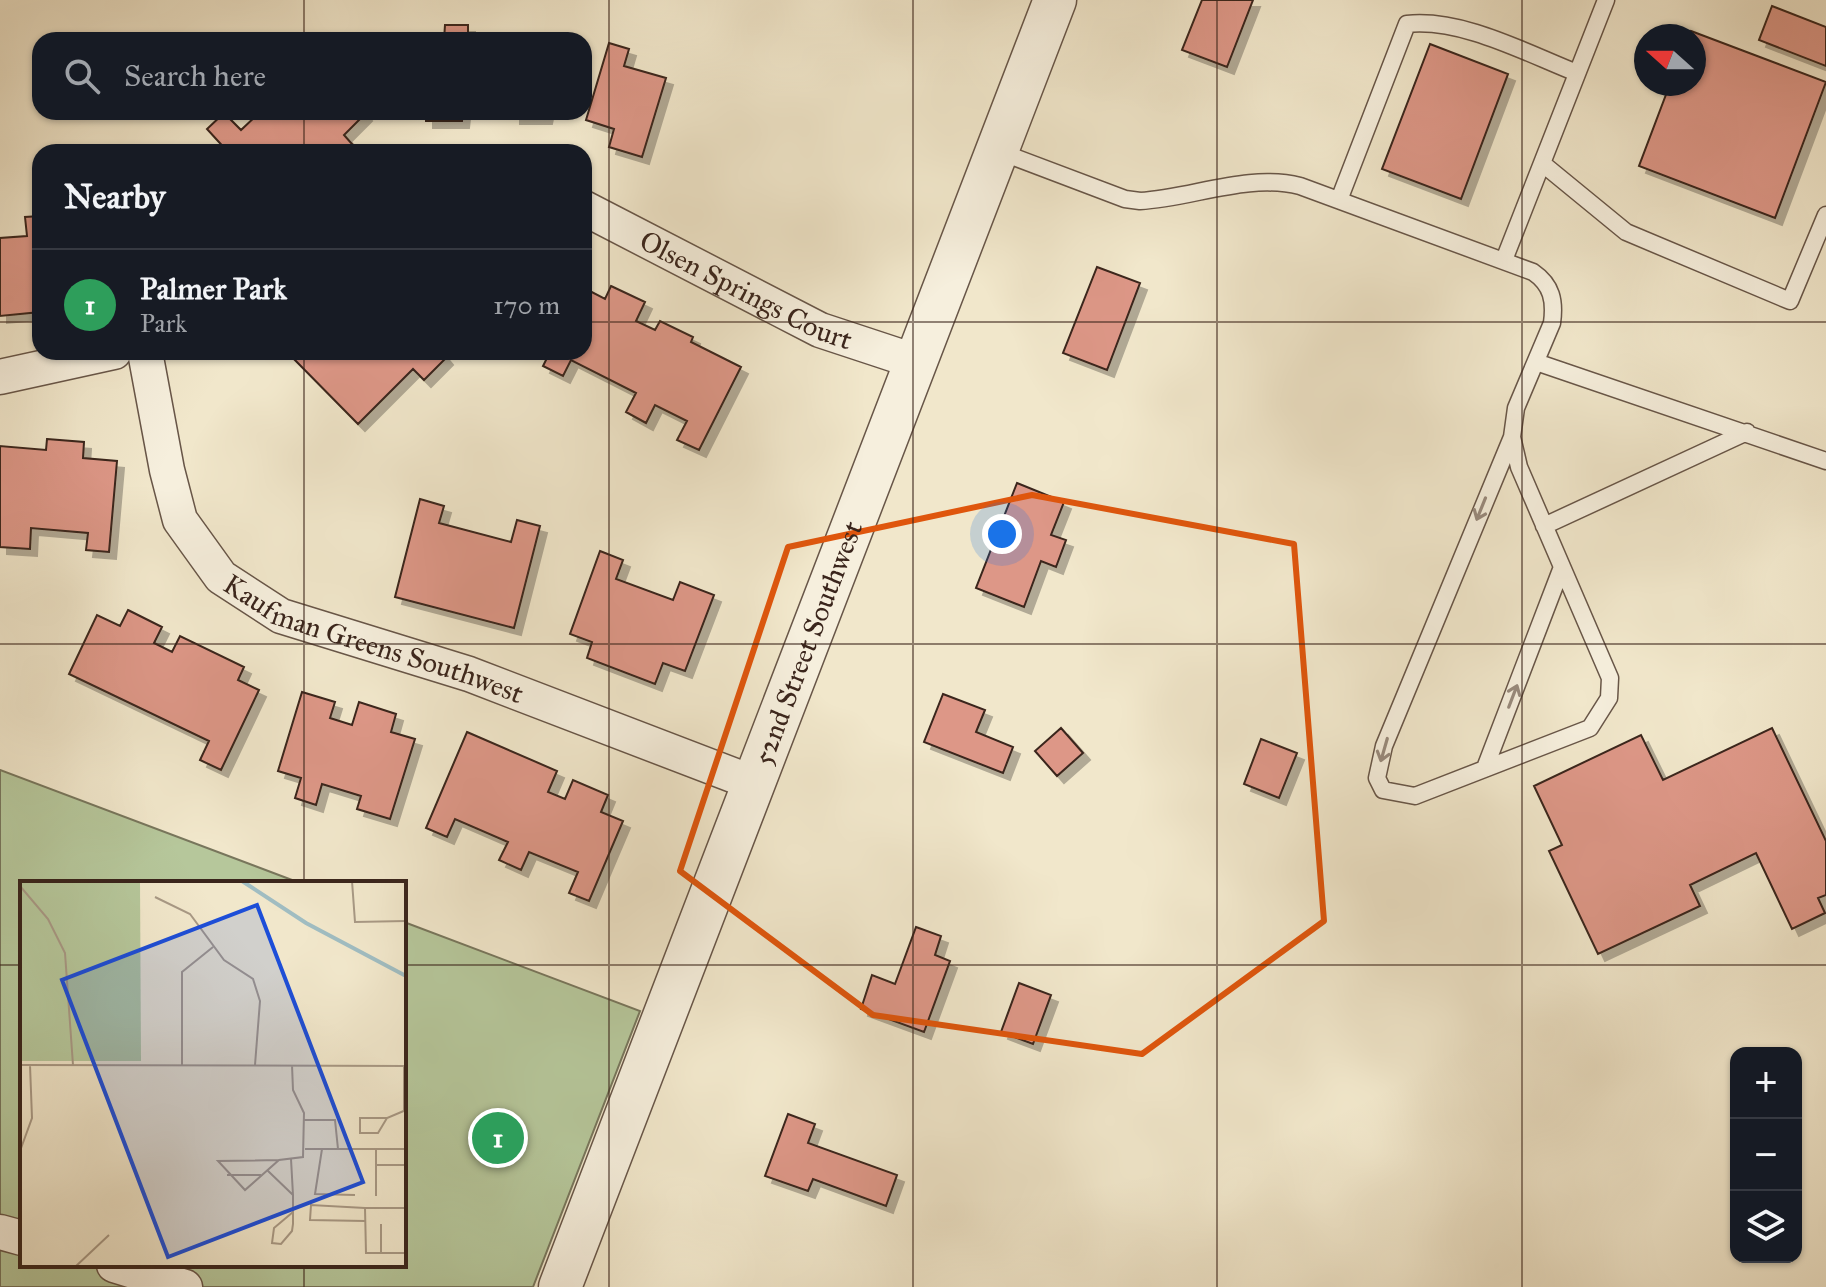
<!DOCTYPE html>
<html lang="en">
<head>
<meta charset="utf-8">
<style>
  body { margin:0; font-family:"IM FELL Great Primer",serif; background:#242831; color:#f1f3f6 }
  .controls { position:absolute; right:24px; bottom:24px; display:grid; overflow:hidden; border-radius:16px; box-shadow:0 2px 6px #0004 }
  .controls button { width:72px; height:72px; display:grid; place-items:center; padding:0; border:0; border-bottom:2px solid #363941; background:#171b24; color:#f1f3f6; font:40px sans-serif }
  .compass { position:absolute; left:1634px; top:24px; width:72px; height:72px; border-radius:50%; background:#171b24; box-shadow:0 2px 6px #0004; rotate:291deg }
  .you { position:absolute; left:1002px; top:534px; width:28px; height:28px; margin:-20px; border:6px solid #fff; border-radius:50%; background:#1a73e8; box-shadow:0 0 0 12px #1a73e833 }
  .badge { display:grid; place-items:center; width:52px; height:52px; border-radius:50%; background:#2563eb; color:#fff; font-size:26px; font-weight:700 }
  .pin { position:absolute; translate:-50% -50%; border:4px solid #fff; box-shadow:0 2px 8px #0006 }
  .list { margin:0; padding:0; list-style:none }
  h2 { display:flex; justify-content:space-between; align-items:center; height:104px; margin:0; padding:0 32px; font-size:34px }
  h2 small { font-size:26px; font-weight:400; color:#9ea1a6 }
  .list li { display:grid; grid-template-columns:52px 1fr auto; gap:24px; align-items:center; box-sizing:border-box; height:112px; padding:0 32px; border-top:2px solid #363941 }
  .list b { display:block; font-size:30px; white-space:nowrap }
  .list p { margin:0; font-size:26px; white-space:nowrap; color:#9ea1a6 }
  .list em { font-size:26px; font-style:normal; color:#9ea1a6 }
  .icon { flex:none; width:44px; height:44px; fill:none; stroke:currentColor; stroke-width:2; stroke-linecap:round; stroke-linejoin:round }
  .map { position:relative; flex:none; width:1826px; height:1287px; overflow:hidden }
  .search { position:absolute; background:#171b24; box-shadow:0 2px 6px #0004; left:32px; top:32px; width:560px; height:88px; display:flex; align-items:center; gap:20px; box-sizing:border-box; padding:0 28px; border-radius:24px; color:#9ea1a6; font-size:30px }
  .panel { position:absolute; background:#171b24; box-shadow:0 2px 6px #0004; left:32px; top:144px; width:560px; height:216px; border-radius:24px }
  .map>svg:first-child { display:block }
  .green { fill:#b6c79b; stroke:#78765c; stroke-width:2 }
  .building { fill:#dd9787; stroke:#3a251c; stroke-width:2; filter:url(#shadow) }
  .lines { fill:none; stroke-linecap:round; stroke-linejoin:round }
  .service-casing { stroke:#685648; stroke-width:19 }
  .minor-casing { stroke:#685648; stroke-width:37 }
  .tertiary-casing { stroke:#685648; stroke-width:45 }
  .service { stroke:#f6efdd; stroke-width:16 }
  .minor { stroke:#f6efdd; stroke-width:34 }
  .tertiary { stroke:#f6efdd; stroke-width:42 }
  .oneway { stroke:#988a7c }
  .marked { fill:none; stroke:#df560d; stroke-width:6; stroke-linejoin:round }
  .grid { fill:none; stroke:#3a251c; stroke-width:2; stroke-opacity:0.55 }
  .labels { text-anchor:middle; stroke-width:6; stroke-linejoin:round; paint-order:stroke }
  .street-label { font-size:28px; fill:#3a251c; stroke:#f6efdd }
  .inset-river { fill:none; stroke:#a0bdc2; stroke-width:4 }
  .inset-road { fill:none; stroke:#a89985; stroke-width:2 }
  .view { fill:#1d4ed8; fill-opacity:0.15; stroke:#1d4ed8; stroke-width:4 }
  .inset-edge { fill:none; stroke:#3a251c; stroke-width:4 }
</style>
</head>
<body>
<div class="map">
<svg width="1826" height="1287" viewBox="0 0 1826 1287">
  <defs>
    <filter id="shadow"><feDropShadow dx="7" dy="7" stdDeviation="0" flood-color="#0004"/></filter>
  </defs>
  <rect width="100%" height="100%" fill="#f1e7cb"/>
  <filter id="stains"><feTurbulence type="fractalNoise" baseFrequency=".0025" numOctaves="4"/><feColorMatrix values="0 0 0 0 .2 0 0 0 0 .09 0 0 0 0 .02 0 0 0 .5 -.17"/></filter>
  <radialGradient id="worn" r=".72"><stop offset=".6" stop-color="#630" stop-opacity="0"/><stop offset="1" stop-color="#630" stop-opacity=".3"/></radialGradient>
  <path class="green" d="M0,770L300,883H22V1265H404V922L640,1011L533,1287H0Z"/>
  <path class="building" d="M1202,0H1253L1227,67L1182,50Z
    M1772,6L1826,27V66L1759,40Z
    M445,25H468V40H444Z
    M1691,31L1826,82L1775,218L1639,166L1670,84H1694V36H1689Z
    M609,43L629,49L624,66L666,78L642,157L609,147L614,129L586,120Z
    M1430,44L1508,74L1461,199L1382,169Z
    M260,112H363L365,114L344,135L352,144L344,152H228L207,129L224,113L241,130Z
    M426,112H463L462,121H426Z
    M513,112H546L545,117H513Z
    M40,216V312L0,316V238L27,236L25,217Z
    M1097,267L1140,283L1107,370L1063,353Z
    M611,286L645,302L636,321L655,330L660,321L693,337L691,342L741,367L699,450L677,440L687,421L655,405L646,423L626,412L636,393L571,360L563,376L543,366L550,352H584V288L605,299Z
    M287,352H441L446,358L424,380L413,369L358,424Z
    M47,439L84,442L83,458L117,461L109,552L86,550L88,533L31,528L30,549L0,547V446L46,450Z
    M1017,483L1064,502L1051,535L1066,540L1056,567L1041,561L1024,607L976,588Z
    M420,499L444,506L439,523L511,542L517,520L540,526L514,628L395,597Z
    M600,551L623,560L616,579L673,600L680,582L714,595L685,671L663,663L655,684L587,658L592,642L570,634Z
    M128,610L162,627L154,643L172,652L180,636L244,667L238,680L259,690L221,770L200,760L209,741L69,674L97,615L120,626Z
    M302,692L335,702L330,718L352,725L359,702L396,714L391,732L415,739L390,819L357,809L361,796L322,784L316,805L295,798L301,778L278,771Z
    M943,694L985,710L976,732L1013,747L1003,773L924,742Z
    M1061,728L1083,753L1057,776L1035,751Z
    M1772,728L1826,841V895L1818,898L1825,913L1792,929L1756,853L1690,885L1700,906L1598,954L1549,851L1562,845L1534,786L1641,735L1663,780Z
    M467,732L557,771L548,792L565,799L573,780L608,795L601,812L623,821L589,901L569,893L578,872L529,852L521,870L499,860L508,842L455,819L447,837L426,828Z
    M1261,739L1297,753L1279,798L1244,784Z
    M916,927L941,936L935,955L950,961L924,1032L861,1009L872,975L895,984Z
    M1019,983L1051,995L1033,1044L1001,1032Z
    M788,1114L815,1124L808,1143L897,1175L886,1206L813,1179L808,1191L765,1176Z"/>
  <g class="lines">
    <g class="service-casing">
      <path id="service" d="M998,151L1125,199L1140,201C1193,198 1247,173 1300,186L1533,272C1552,285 1555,301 1552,323L1516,408L1512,437L1519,467L1610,678L1609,698L1590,728L1415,796L1383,790L1377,778L1384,746L1512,437
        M1543,164L1626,232L1790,301L1826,215
        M1339,200L1407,24C1462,18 1526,53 1577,73
        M1504,260L1606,0
        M1536,362L1826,461
        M1544,526L1747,432
        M1485,768L1562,567"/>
    </g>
    <g class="minor-casing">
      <g id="minor">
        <path id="s1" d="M584,208L820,330L914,361"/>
        <path id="s2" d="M145,352L167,470L180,520L221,577L281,616L469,674L756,784"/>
        <path d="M0,377L114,352"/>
        <path d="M0,1232L22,1238"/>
        <path d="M114,1265L185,1287"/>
      </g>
    </g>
    <g class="tertiary-casing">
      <g id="tertiary">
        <path id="s3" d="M560,1287C726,858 888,428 1055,0"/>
      </g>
    </g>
    <use href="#service" class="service"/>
    <use href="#minor" class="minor"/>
    <use href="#tertiary" class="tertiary"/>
  </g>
  <defs><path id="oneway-shaft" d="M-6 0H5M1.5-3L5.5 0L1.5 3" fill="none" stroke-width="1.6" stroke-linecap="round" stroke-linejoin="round" transform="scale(2)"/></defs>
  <g class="oneway">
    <use href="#oneway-shaft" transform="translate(1481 509) rotate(112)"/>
    <use href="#oneway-shaft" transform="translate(1513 696) rotate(-69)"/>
    <use href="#oneway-shaft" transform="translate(1384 750) rotate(106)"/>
  </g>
  <path class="marked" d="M1032,495L1294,544L1324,921L1142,1054L873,1015L680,871L788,547Z"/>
  <path class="grid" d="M304,0V40M609,0V1287M913,0V1287M1217,0V1287M1522,0V1287M304,112V152M0,322H40M584,322H1826M304,352V883M0,644H1826M0,965H22M404,965H1826M304,1265V1287"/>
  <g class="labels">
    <g class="street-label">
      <text dy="10" stroke="none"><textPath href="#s1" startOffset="182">Olsen Springs Court</textPath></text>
      <text dy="10" stroke="none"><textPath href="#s2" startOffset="408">Kaufman Greens Southwest</textPath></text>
      <text dy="10" stroke="none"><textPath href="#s3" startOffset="690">52nd Street Southwest</textPath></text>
    </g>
  </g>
  <g transform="translate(20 881)">
    <rect width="386" height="386" fill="#f1e7cb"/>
    <path d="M0,0H120L121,180H0Z" fill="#b6c79b"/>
    <path class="inset-river" d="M222,0L286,42L386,95"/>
    <path class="inset-road" d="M332,0L335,41L386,40M0,5L28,38L45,72L53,184M135,16L170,33L204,79L233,98L240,120L235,184M0,184L386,185M162,184V91L193,66M384,229V185M367,237H340V252H358L367,237L386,229M284,239H315L318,268M285,268H386M302,268L295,313L335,314M356,268V315M0,270L12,237L10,184M271,278L273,314V343L272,350L261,363L252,362L254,347L273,331M259,279L198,280L225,309L259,279L283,276L284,232L273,209L272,184M356,284H386M247,289L273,314M207,294H241M345,327L291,324L290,339L345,340M361,343V372H386M361,372H346L345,327H386M55,386L89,354"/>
    <path class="view" d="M237,24L343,301L148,376L42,99Z"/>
    <rect width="386" height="386" class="inset-edge"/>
  </g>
  <rect width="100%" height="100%" filter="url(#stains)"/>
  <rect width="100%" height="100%" fill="url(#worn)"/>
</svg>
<div class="controls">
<button>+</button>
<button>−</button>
<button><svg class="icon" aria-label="layers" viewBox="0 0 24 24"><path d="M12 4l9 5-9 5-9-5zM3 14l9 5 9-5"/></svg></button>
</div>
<svg class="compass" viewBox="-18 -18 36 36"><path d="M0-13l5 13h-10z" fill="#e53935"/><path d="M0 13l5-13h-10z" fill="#9ea1a6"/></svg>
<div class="you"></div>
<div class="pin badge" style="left:498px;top:1138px;background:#2e9e5b">1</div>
<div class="search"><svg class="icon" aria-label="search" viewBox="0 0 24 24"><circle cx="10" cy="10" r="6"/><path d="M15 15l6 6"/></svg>Search here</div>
<section class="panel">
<h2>Nearby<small></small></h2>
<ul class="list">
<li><span class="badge" style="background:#2e9e5b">1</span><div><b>Palmer Park</b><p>Park</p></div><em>170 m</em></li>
</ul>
</section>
</div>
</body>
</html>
